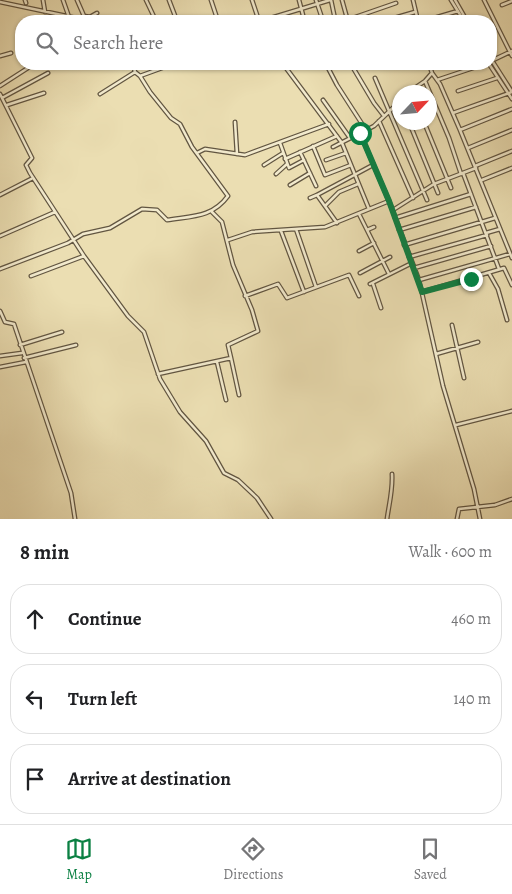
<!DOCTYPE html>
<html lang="en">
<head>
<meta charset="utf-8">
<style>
  body { margin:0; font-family:Alegreya,serif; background:#f6f6f6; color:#202124 }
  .compass { position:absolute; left:392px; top:85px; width:45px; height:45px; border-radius:50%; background:#fff; box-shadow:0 1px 4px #0004; rotate:64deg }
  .stop { position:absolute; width:15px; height:15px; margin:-11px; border:4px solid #0b8043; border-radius:50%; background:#fff }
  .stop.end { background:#0b8043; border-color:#fff; box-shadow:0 1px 5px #0008 }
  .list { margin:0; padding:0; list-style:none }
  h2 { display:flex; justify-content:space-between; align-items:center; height:65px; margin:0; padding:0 20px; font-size:21px }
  h2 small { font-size:16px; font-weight:400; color:#757577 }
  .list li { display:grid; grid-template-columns:32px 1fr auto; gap:15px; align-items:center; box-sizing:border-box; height:70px; margin:0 10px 10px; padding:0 10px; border:1px solid #e0e0e0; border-radius:20px }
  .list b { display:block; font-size:19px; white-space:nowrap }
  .list em { font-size:16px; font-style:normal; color:#757577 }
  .icon { flex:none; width:28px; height:28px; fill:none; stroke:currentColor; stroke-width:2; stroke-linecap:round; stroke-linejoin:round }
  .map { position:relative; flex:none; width:512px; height:519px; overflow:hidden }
  .search { position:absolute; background:#fff; box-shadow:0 1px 4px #0004; left:15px; right:15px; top:15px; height:55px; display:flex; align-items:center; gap:12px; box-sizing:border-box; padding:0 18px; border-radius:20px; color:#757577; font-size:19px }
  .sheet { height:305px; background:#fff }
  nav { display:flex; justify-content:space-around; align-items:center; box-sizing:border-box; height:70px; border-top:1px solid #e0e0e0; background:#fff; font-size:14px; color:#757577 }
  nav a { display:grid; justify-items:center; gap:2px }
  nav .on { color:#0b8043 }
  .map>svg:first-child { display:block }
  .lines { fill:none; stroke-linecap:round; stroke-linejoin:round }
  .canal { stroke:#98bcac; stroke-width:2.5 }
  .minor-casing { stroke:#625642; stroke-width:5 }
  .minor { stroke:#f2eacd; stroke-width:2.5 }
  .route { stroke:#0b8043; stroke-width:6 }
</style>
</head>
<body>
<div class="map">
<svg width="512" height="519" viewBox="0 0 512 519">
  <rect width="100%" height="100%" fill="#ebdeb2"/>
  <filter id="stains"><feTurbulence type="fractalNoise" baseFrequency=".004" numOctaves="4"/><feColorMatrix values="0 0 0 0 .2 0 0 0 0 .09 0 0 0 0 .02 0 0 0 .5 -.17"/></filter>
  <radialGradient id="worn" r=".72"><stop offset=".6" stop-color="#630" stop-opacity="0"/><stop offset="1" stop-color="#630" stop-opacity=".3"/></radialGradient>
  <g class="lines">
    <path class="canal" d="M458,10L466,21
      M491,63L499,76"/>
    <g class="minor-casing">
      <path id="minor" d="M25,0L26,3
        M43,0L45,12
        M63,0L69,17
        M77,0L84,16L90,17L97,13
        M146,0L156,21
        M169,0L177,21
        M211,0L218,21
        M252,0L259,21
        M299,0L304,19
        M316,0L323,21
        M331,0L335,19
        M342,0L347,18
        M413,0L418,21
        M451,0L464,21
        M455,0L467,21
        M484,0L512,56
        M0,2L90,21
        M502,5L512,1
        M261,21L330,0
        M344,21L396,3
        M384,21L415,12
        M424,21L458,11
        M0,56L11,53
        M491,59L512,92
        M491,61L512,51
        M283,64L342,143L369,209
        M326,64L337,85L366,130
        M361,64L352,66L374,103L384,116
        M489,64L512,99
        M432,73L440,84L460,130L512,258
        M140,76L173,64
        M375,78L427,200
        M437,80L485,64
        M425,81L449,138L461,174
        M0,86L31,66
        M458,91L497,78
        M409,92L425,81L432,73L429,64
        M0,94L32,158L26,165L30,173L84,256L128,316L144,332L160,379L180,412L206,441L224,473L238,480L257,498L271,519
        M100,94L135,72
        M2,98L48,73
        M323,100L350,138
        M7,105L44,93
        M453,113L512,92
        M379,121L413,198
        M235,122L237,154
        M409,122L438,193
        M424,122L451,188
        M460,130L512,109
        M360,133L389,201L419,280L443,386L474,489L480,519
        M280,143L289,168L304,160
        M313,146L325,175L351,165
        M333,147L374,126L400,101
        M468,148L512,130
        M300,152L316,186
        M197,153L205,149L245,155L329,124
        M285,159L337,136
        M326,160L346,153
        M264,165L283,153
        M475,166L512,151
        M463,173L499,269
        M276,174L287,164
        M482,180L512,168
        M290,185L310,173
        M0,195L33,178
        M317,195L373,165
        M310,198L317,195L337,223
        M326,205L339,192L358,184
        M393,210L434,184L476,168
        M359,214L389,274
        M395,218L471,194
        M296,229L316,287
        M367,230L374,227
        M399,230L476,207
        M281,231L304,292
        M486,233L500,229
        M0,236L55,212
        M228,240L252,232L325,227L389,201
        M404,245L495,218
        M359,251L374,243
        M409,257L487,235
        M414,268L491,246
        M0,269L68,243L83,234L110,228L142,209L157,210L167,220C191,216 212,218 228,196L192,147L180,124L171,118L150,92L140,76L135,72L133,64
        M360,273L390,257
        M489,273L498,289L507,320
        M31,276L84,256
        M419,280L510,254
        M370,284L412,263
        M373,284L381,308
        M422,292L504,268L512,285
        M245,296L278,284L287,298L349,275L359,296
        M0,311L5,322L14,324L71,493L75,519
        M452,325L464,378
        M20,345L62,332
        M436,354L478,342
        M0,356L22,353
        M24,358L76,345
        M231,358L239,395
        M217,362L226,400
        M0,367L26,362
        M158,374L231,358L228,345L258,331L252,310L233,265L222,222L212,212
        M456,425L512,411
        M387,519C389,504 393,490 392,474
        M457,519L459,509L495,505L512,499"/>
    </g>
    <use href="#minor" class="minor"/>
  </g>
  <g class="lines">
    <path class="route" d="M360,133L389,201L422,292L471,279"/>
  </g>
  <rect width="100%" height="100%" filter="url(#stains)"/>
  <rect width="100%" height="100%" fill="url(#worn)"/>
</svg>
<svg class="compass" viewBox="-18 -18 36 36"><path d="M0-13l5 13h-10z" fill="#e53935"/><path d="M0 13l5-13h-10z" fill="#757577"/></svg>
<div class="stop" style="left:360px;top:133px"></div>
<div class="stop end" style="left:471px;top:279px"></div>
<div class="search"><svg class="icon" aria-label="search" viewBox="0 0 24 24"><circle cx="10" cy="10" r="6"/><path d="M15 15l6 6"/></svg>Search here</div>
</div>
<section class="sheet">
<h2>8 min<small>Walk · 600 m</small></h2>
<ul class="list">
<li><svg class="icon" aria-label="ahead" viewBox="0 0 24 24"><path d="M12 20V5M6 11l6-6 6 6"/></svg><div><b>Continue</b></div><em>460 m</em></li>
<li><svg class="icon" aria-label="left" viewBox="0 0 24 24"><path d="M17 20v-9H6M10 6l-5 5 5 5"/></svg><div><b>Turn left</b></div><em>140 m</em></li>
<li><svg class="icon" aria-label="arrive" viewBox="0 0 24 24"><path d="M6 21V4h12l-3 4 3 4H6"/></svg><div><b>Arrive at destination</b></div></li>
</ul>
</section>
<nav>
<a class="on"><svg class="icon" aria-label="map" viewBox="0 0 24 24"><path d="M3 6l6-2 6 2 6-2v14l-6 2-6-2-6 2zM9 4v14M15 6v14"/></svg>Map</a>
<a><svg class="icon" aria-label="directions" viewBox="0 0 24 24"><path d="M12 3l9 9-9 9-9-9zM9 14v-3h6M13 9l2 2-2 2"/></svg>Directions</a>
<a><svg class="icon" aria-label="saved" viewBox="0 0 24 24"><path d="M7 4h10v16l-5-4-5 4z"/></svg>Saved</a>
</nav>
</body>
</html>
